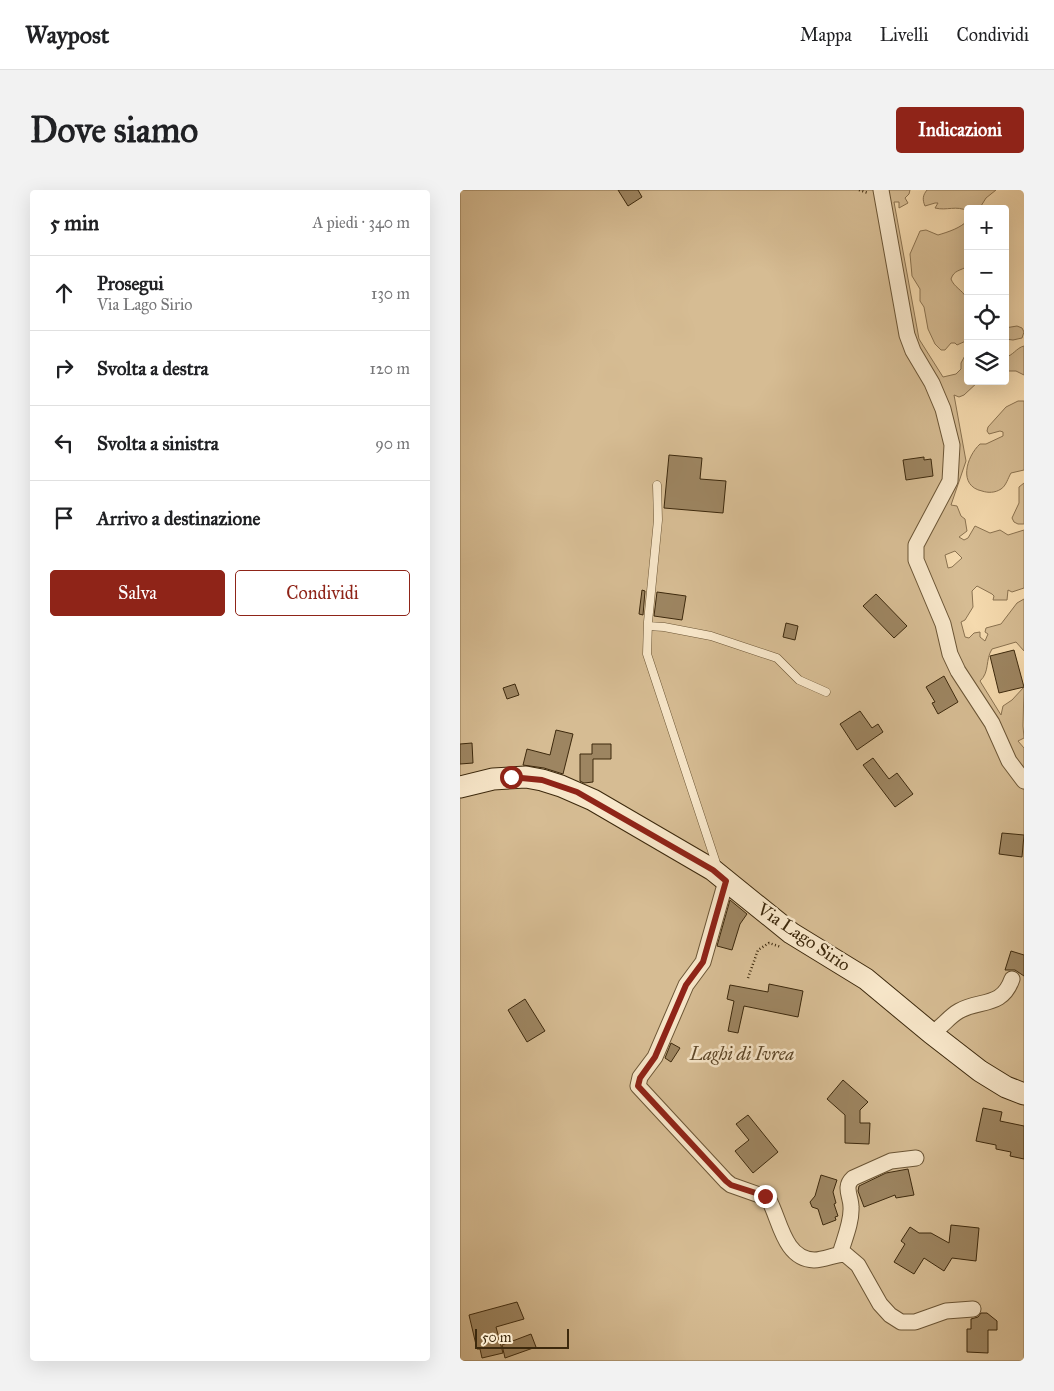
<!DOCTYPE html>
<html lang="it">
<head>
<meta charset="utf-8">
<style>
  body { margin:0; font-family:"IM FELL Great Primer",serif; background:#f2f2f2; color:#202124 }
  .controls { position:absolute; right:15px; top:15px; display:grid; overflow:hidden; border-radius:5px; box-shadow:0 5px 20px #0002 }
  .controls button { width:45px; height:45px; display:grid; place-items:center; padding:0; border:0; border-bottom:1px solid #e0e0e0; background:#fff; color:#202124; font:25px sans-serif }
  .scale { position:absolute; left:15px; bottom:12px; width:94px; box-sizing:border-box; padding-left:5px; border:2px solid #3d290d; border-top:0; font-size:14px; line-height:18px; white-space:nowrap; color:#3d290d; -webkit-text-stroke:4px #f8e7ca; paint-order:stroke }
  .stop { position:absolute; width:15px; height:15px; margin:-11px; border:4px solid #8f2418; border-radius:50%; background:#fff }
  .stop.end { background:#8f2418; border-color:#fff; box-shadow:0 1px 5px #0008 }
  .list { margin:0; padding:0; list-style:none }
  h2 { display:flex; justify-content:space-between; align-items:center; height:65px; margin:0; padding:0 20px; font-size:21px }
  h2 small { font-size:16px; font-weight:400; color:#757577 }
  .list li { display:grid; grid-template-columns:32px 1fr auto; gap:15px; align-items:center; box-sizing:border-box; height:75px; padding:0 20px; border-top:1px solid #e0e0e0 }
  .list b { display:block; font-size:19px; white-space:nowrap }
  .list p { margin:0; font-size:16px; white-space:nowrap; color:#757577 }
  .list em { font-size:16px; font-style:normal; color:#757577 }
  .actions { display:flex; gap:10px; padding:15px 20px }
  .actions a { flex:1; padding:11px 0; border:1px solid #8f2418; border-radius:5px; text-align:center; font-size:18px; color:#8f2418 }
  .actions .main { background:#8f2418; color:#fff }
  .icon { flex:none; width:28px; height:28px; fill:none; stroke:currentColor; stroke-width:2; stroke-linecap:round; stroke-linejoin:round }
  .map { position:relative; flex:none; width:564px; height:1171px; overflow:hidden; border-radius:5px }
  header { display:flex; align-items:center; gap:30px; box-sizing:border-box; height:70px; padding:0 25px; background:#fff; border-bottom:1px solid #e0e0e0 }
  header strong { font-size:24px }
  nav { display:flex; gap:28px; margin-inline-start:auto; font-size:18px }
  .intro { display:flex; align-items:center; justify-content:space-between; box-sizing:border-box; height:120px; padding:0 30px }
  h1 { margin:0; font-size:35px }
  .button { padding:12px 22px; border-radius:5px; background:#8f2418; color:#fff; font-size:18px; font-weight:700 }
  main { display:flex; gap:30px; padding:0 30px }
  aside { flex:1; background:#fff; border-radius:5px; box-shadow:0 5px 20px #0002 }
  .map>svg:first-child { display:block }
  .green { fill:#d6bc93; stroke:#8a7250; fill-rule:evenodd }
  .building { fill:#9d8561; stroke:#3d290d }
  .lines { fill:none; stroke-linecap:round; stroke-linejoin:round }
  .service-casing { stroke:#6b5535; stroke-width:9 }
  .minor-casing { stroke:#6b5535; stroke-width:17 }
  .secondary-casing { stroke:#3d290d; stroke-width:23 }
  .path { stroke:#3d290d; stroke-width:2.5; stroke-dasharray:1 2.5; stroke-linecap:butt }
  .service { stroke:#f8e7ca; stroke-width:8 }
  .minor { stroke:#f8e7ca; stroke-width:15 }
  .secondary { stroke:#f8e7ca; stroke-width:21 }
  .route { stroke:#8f2418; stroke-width:6 }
  .labels { text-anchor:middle; stroke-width:5; stroke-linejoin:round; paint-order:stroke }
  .street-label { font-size:18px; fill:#3d290d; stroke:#f8e7ca }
  .park-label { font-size:18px; font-style:italic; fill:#5c4628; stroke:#f8e7ca }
</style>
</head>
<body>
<header>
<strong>Waypost</strong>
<nav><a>Mappa</a><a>Livelli</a><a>Condividi</a></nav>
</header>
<div class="intro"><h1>Dove siamo</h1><a class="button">Indicazioni</a></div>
<main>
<aside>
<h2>5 min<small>A piedi · 340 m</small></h2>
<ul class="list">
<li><svg class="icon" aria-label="ahead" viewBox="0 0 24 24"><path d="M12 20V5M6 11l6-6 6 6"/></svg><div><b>Prosegui</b><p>Via Lago Sirio</p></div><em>130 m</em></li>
<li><svg class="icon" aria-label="right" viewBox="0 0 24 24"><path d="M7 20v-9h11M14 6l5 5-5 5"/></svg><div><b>Svolta a destra</b></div><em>120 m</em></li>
<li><svg class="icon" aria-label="left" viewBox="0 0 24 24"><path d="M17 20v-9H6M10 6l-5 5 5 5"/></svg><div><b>Svolta a sinistra</b></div><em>90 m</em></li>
<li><svg class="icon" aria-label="arrive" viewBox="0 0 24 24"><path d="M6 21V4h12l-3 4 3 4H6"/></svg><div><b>Arrivo a destinazione</b></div></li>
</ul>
<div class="actions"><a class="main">Salva</a><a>Condividi</a></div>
</aside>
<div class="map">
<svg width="564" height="1171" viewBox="0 0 564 1171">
  <rect width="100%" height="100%" fill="#f5daae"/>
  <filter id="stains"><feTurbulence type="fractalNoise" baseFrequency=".004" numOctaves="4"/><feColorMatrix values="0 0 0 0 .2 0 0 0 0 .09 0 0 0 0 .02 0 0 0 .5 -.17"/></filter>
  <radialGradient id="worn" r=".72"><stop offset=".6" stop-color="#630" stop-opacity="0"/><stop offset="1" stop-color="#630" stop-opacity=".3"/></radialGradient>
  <path class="green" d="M0,0H450L449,4L445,8L448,13L439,18V12H434L459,149L483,187L496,184L501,179V173L508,160V191H519L504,205L499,207L494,205L506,271L491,315L497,316L501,326L505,329L507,341L499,347L504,350L508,348L515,336L530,343L540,340L548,345L564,340V398L552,402L548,400L547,410H533L534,406L532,404L517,396L512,401L513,417L505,430L501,432L505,447L509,448L514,443L520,442V447L525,451L528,444L525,442L526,438L541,434L557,413L564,409V461L556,452L532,459C525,470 530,482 520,491L541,525L543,516L552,510L564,497L563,536L564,548L558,551L564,558V1171H0ZM495,361L502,368L492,377L488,378L485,365Z
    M467,0H536L526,8L521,16L522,19H508V21C496,15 487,21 475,18L478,13H475L465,16C462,9 463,5 467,0Z
    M508,30V76C500,81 494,80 491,89C494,97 502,100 506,107C511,114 508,141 508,150L497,155L495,153H491L485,160H481L475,154L468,139L464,117L460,111V99L452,86L450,64L460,41L466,40L478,45C488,42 501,38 508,30Z
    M557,136L562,138L564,142L562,148L553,150L545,149V138Z
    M564,156V185L556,181H545V167C553,166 556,158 564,156Z
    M558,211H564V280L551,283C548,288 546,296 541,299C535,303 528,303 522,301C498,296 506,267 520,254H526L543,246V242L540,241L529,244L527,241L528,237L546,217Z
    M564,293V334H558L554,332L552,328L559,313V297Z"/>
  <path class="building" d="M158,0H178L182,7L168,16Z
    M209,265L242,268L240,289L266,291L263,323L204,318Z
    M464,267V270L471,269L473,286L446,290L443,270Z
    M182,400L185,401L183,425L179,424Z
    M197,402L226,406L222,430L194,426Z
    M416,404L447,436L434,448L403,416Z
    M326,433L338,436L335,450L323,447Z
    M554,460L564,497L539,503L530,466Z
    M484,486L498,512L478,524L472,513L475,512L466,497Z
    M55,494L59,505L47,509L43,498Z
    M400,521L412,538L418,534L423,542L397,560L380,534Z
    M96,540L113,544L103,584L84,578L63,575L67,559L90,565Z
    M12,553L13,573L0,574V554Z
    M132,554H151V569H133V592L124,593L120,591V564H132Z
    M413,568L429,589L437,583L453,604L435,617L403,575Z
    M542,643L564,645L562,667L539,664Z
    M270,710L287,724L280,734L272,760L257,756Z
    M551,761L564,765V786L555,780H545Z
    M309,794L343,801L338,827L284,816L278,843L268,841L274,811L267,809L270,795L308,802Z
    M65,809L85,841L67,852L48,820Z
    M211,853L220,858L211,872L205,868Z
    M383,890L408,912L400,920V933H410L409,954L385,953V925L367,909Z
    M523,918L542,922L540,931L564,936V969L550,966L551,962L536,959V955L516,951Z
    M288,925L318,962L293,983L275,961L289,950L276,934Z
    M448,979L454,1005L436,1008L435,1005L404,1017L398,1001L399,996L426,983Z
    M361,985L377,990L373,1002L376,1013L374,1014L378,1026L375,1027L376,1030L363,1035L358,1019L352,1017L350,1012L355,1006Z
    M491,1035L519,1038L516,1071L492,1068L484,1081L464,1068L454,1084L434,1072L445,1054L441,1051L450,1037L459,1043H471L489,1053Z
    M57,1112L64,1129L36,1137L43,1163L22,1168L20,1159H17L9,1125Z
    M521,1123H527L537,1131V1140H528V1163L507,1162V1139H511V1129L518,1127Z
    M71,1144L76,1157L45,1168L42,1155Z"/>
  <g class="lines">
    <g class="service-casing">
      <path id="service" d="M197,295L198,330L188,432L187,464L257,676
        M188,436L204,437L251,446L317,468L339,490L366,502"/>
    </g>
    <g class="minor-casing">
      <path id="minor" d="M421,0L447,145L453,161L472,193L483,219L492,255L490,291L456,355V370L483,434L490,464L498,481L532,533L549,571L564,591
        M266,691L243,772L226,795L195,867L180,887L178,896L266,991L271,995L305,1007L309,1010C320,1030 324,1069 354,1070C365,1070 375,1064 385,1064L398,1075L420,1114L430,1125L441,1132H455L486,1121L513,1119
        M471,843C482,838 488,827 499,821C520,809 542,818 552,789
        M380,1064C384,1050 392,1032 391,1017C391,1006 383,997 393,988L431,971L456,968"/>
    </g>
    <g class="secondary-casing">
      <path id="secondary" d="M0,597L33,589L66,587L82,590L101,596L133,610L253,680L331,743L406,789L471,843L520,881L546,897L564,904"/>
    </g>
    <path class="path" d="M399,0L408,3
      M288,788L298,760L309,753L321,757"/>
    <use href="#service" class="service"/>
    <use href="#minor" class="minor"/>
    <use href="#secondary" class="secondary"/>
  </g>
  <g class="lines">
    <path class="route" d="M51,587L82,590L117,602L253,680L266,691L243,772L226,795L195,867L180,888L178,896L266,991L271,995L305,1006"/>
  </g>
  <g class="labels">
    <g class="street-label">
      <text transform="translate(344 747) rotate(34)" y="6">Via Lago Sirio</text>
    </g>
    <g class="park-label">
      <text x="282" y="870">Laghi di Ivrea</text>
    </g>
  </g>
  <rect width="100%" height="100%" filter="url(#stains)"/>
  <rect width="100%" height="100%" fill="url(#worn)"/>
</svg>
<div class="controls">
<button>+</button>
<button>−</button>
<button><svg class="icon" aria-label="locate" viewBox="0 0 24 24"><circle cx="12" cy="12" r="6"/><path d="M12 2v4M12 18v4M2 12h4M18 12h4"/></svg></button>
<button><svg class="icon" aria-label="layers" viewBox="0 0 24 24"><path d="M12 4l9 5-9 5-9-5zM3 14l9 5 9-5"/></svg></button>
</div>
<div class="scale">50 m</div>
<div class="stop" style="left:51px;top:587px"></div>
<div class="stop end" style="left:305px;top:1006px"></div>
</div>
</main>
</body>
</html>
